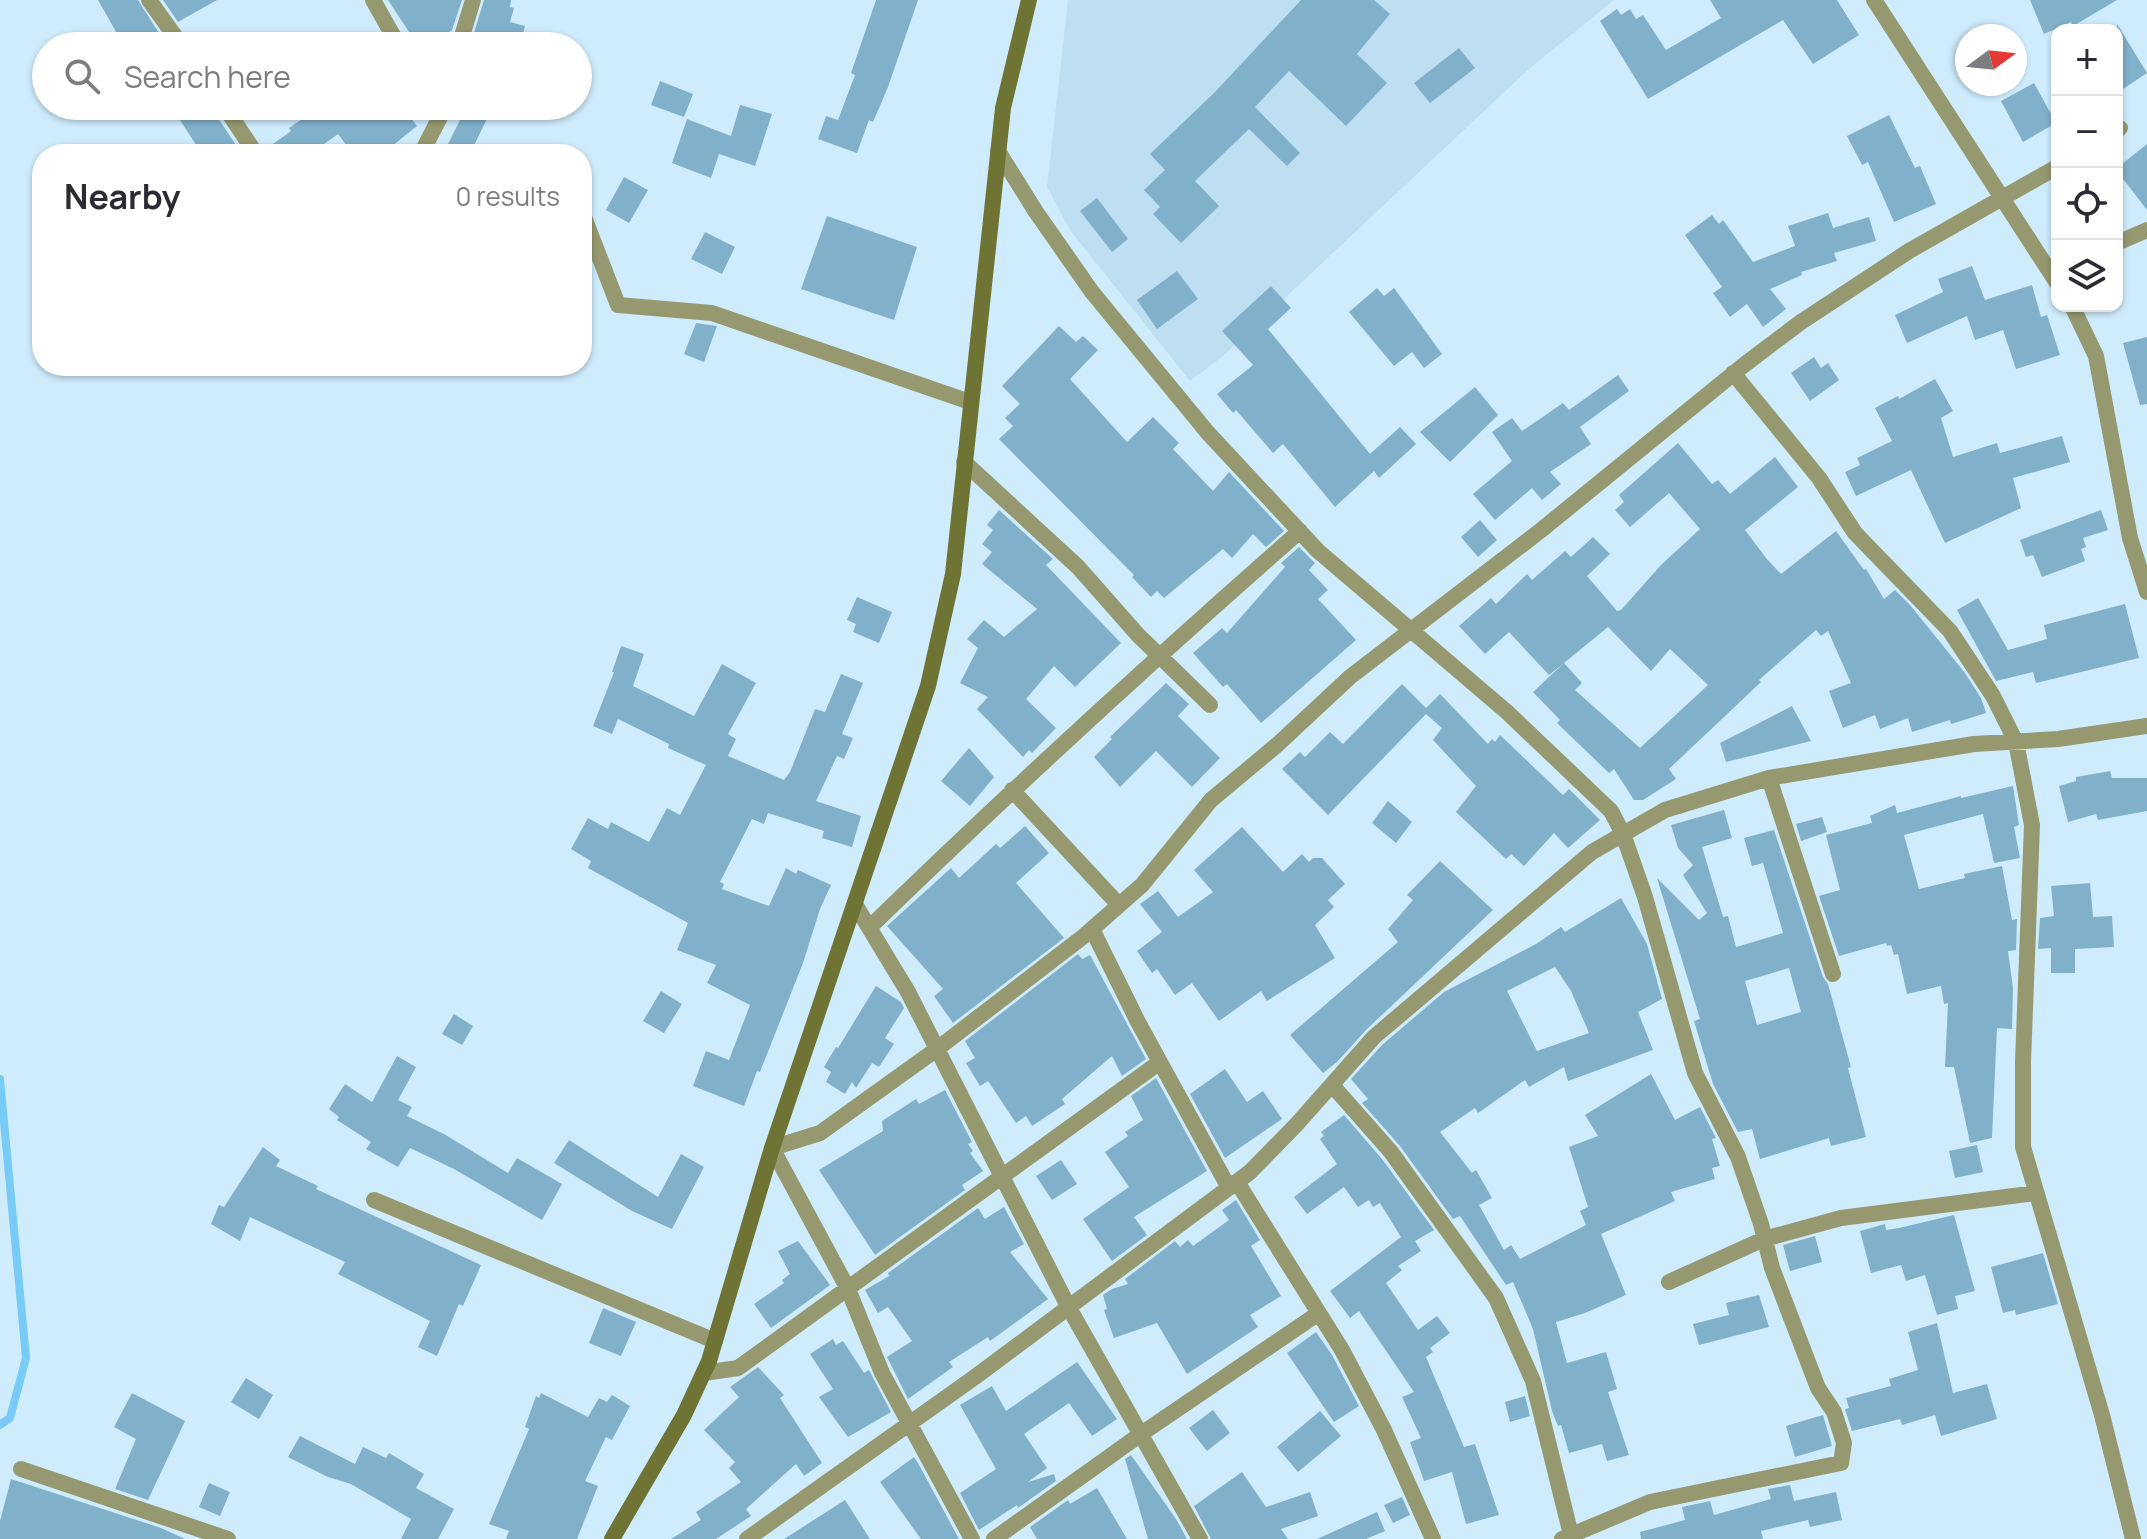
<!DOCTYPE html>
<html lang="en">
<head>
<meta charset="utf-8">
<style>
  body { margin:0; font-family:Manrope,sans-serif; background:#f2f2f3; color:#2b2b33 }
  .controls { position:absolute; right:24px; top:24px; display:grid; overflow:hidden; border-radius:16px; box-shadow:0 2px 6px #0004 }
  .controls button { width:72px; height:72px; display:grid; place-items:center; padding:0; border:0; border-bottom:2px solid #e1e1e2; background:#fff; color:#2b2b33; font:40px sans-serif }
  .compass { position:absolute; left:1955px; top:24px; width:72px; height:72px; border-radius:50%; background:#fff; box-shadow:0 2px 6px #0004; rotate:75deg }
  .list { margin:0; padding:0; list-style:none }
  h2 { display:flex; justify-content:space-between; align-items:center; height:104px; margin:0; padding:0 32px; font-size:34px }
  h2 small { font-size:26px; font-weight:400; color:#7c7c81 }
  .icon { flex:none; width:44px; height:44px; fill:none; stroke:currentColor; stroke-width:2; stroke-linecap:round; stroke-linejoin:round }
  .map { position:relative; flex:none; width:2147px; height:1539px; overflow:hidden }
  .search { position:absolute; background:#fff; box-shadow:0 2px 6px #0004; left:32px; top:32px; width:560px; height:88px; display:flex; align-items:center; gap:20px; box-sizing:border-box; padding:0 28px; border-radius:44px; color:#7c7c81; font-size:30px }
  .panel { position:absolute; background:#fff; box-shadow:0 2px 6px #0004; left:32px; top:144px; width:560px; height:232px; border-radius:32px }
  .map>svg:first-child { display:block }
  .built { fill:#bedff1 }
  .lines { fill:none; stroke-linecap:round; stroke-linejoin:round }
  .stream { stroke:#77cbf6; stroke-width:8 }
  .building { fill:#81b1ca; fill-rule:evenodd }
  .street { stroke:#969970; stroke-width:16 }
  .secondary { stroke:#6f7334; stroke-width:16 }
</style>
</head>
<body>
<div class="map">
<svg width="2147" height="1539" viewBox="0 0 2147 1539">
  <rect width="100%" height="100%" fill="#cfecfd"/>
  <path class="built" d="M1068,0H1614L1530,68L1223,356L1190,381L1070,230L1047,187Z"/>
  <g class="lines">
    <path class="stream" d="M0,1079L26,1358L10,1418L0,1425"/>
  </g>
  <path class="building" d="M98,0H138L159,33L137,46H124Z
    M163,0H217L178,22Z
    M388,0H462L452,30L435,43L427,32L415,41Z
    M484,0H511L510,7L514,8L510,22L525,26L520,46H470Z
    M876,0H918L888,87L873,122L869,120L857,153L818,139L826,116L838,120L855,75L851,73Z
    M1301,0H1374L1390,14L1357,54L1387,83L1346,126L1289,71L1255,107L1300,153L1287,166L1249,129L1195,181L1219,206L1181,243L1153,214L1160,207L1144,190L1165,170L1150,154L1215,92Z
    M1710,0H1837L1859,35L1813,64L1783,20L1648,99L1600,21L1617,9L1621,15L1630,9L1636,19L1643,15L1666,50L1721,18Z
    M2030,0H2117L2073,26L2071,22L2044,34Z
    M2117,24L2147,73L2117,93Z
    M1459,48L1475,68L1430,103L1414,83Z
    M660,81L693,94L684,117L651,105Z
    M2034,83L2056,123L2023,142L2001,101Z
    M740,105L772,114L755,166L719,154L711,178L672,163L687,119L731,136Z
    M171,106H210L242,154H202Z
    M321,106H402L417,126L382,154H353L338,134L310,154H267L266,149L291,131L289,128Z
    M467,106H493L470,154H443Z
    M1889,115L1915,168L1920,166L1936,204L1894,222L1868,162L1862,165L1847,136Z
    M2147,144V210L2117,171V168Z
    M624,177L648,190L629,223L606,210Z
    M1097,198L1128,239L1112,252L1080,211Z
    M1828,213L1833,228L1869,217L1876,241L1834,253L1837,261L1801,272L1802,275L1770,289L1786,309L1763,327L1747,304L1730,317L1713,293L1722,287L1685,235L1712,215L1719,224L1723,220L1753,262L1795,246L1788,226Z
    M827,216L917,247L894,320L801,289Z
    M705,232L735,247L722,274L691,259Z
    M1972,266L1985,300L2032,285L2041,317L2047,315L2060,355L2016,369L2003,330L1975,340L1967,316L1907,343L1895,315L1943,292L1938,279Z
    M1177,271L1198,299L1157,329L1137,300Z
    M1271,286L1291,308L1268,329L1370,454L1400,427L1416,444L1379,478L1374,471L1335,507L1283,444L1273,453L1236,410L1233,413L1217,394L1253,365L1222,331Z
    M1377,288L1384,296L1394,288L1442,354L1424,368L1412,352L1394,366L1349,312Z
    M696,323L717,326L704,362L684,354Z
    M1059,326L1076,342L1083,336L1098,350L1070,379L1127,442L1153,417L1179,443L1173,449L1213,491L1229,472L1284,531L1266,547L1253,534L1232,558L1223,549L1164,598L1157,591L1151,597L1132,577L1134,575L999,439L1013,426L1005,418L1020,404L1002,386Z
    M2147,337V404L2140,405L2123,343Z
    M1814,357L1821,368L1828,363L1839,380L1810,401L1791,373Z
    M1618,375L1629,391L1580,427L1591,444L1550,472L1561,484L1542,500L1532,488L1495,520L1473,494L1512,461L1492,432L1512,418L1522,431L1563,403L1569,410Z
    M1935,379L1953,411L1941,418L1953,457L1997,443L2000,453L2062,436L2070,462L2013,478L2021,508L1945,543L1911,470L1856,496L1845,472L1860,465L1857,458L1892,441L1875,408L1898,396L1899,399Z
    M1475,387L1498,415L1450,462L1420,432Z
    M1678,443L1712,484L1718,480L1730,494L1775,457L1798,487L1745,530L1766,558L1781,574L1836,531L1864,570L1866,569L1884,599L1895,590L1910,605L1965,673L1981,698L1986,713L1951,724L1950,720L1912,732L1908,718L1880,729L1875,715L1843,728L1829,691L1851,683L1828,631L1821,636L1816,630L1759,680L1761,682L1669,769L1676,779L1643,800H1634L1614,769L1609,773L1557,723L1560,720L1533,692L1564,663L1549,675L1509,632L1485,654L1459,626L1491,598L1496,604L1527,574L1532,580L1565,551L1571,557L1593,537L1610,554L1587,576L1617,611L1621,610L1661,565L1700,529L1669,493L1630,527L1615,510L1624,502L1619,495ZM1608,627L1651,671L1670,649L1708,685L1640,748L1575,690L1582,683L1564,663Z
    M999,510L1053,559L1046,565L1121,643L1075,687L1054,666L1026,699L1056,728L1032,753L1029,750L1023,757L977,709L988,697L960,683L978,648L967,639L984,620L1004,637L1037,609L982,564L992,552L982,544L993,530L987,525Z
    M2101,510L2108,530L2083,538L2086,547L2081,549L2085,561L2042,577L2033,555L2026,557L2020,540Z
    M1480,520L1497,540L1478,557L1461,537Z
    M1299,547L1315,563L1309,570L1328,590L1318,599L1356,640L1261,723L1227,684L1223,687L1193,653L1222,628L1227,633L1285,567L1281,563Z
    M857,597L892,612L879,643L853,632L856,624L847,620Z
    M1978,598L2008,650L2047,639L2044,625L2125,604L2139,658L2036,683L2033,672L1996,681L1957,610Z
    M621,646L644,654L633,686L694,716L722,664L756,683L728,734L736,739L728,756L784,780L790,772L815,709L825,712L841,674L863,683L842,734L853,738L844,759L837,756L816,801L861,816L852,847L822,838L824,831L768,813L764,824L752,819L720,882L724,884L722,889L769,906L786,868L796,874L798,870L831,885L820,909L803,963L760,1072L757,1071L744,1106L693,1086L706,1051L729,1060L750,1005L707,983L716,965L677,950L688,923L588,868L591,861L571,849L588,818L608,829L611,822L649,842L667,808L680,815L706,765L668,748L669,744L618,719L612,734L593,726L614,672H612Z
    M1166,683L1189,704L1178,716L1220,758L1192,787L1156,751L1120,787L1094,757L1112,739L1110,737Z
    M1402,684L1426,708L1440,694L1488,744L1492,739L1495,742L1500,735L1563,795L1569,789L1600,820L1568,848L1554,833L1524,866L1511,854L1506,859L1456,812L1476,786L1433,740L1442,728L1426,714L1328,815L1282,769L1300,752L1305,757L1330,732L1343,744Z
    M1792,706L1811,741L1726,762L1720,743Z
    M969,748L994,777L970,806L941,781Z
    M2110,771L2112,778H2147V811L2098,820L2096,814L2068,822L2059,786L2076,781V777Z
    M2013,786L2019,825L2014,827L2020,858L1994,863L1983,814L1904,835L1919,889L1965,878L1964,874L2002,866L2012,920L2017,919L2016,950L2008,951L2013,988L2012,1029L1997,1028L1992,1138L1970,1143L1954,1067H1945L1948,1003L1944,1004L1941,986L1907,994L1898,954L1894,955L1891,945L1887,946L1886,943L1839,956L1819,896L1840,890L1826,835L1872,823L1870,816L1895,805L1897,813L1961,796V798Z
    M1388,801L1412,822L1396,843L1372,823Z
    M1724,810L1732,838L1702,847L1723,917L1728,916L1736,947L1783,933L1763,863L1752,866L1744,838L1774,830L1823,977L1828,984L1851,1067L1848,1068L1866,1137L1831,1146L1829,1138L1760,1159L1752,1129L1738,1132L1713,1084L1694,1021L1700,1019L1657,878L1699,920L1707,913L1683,875L1693,865L1678,848L1671,825ZM1789,968L1801,1012L1757,1025L1745,981Z
    M1822,817L1827,832L1801,841L1796,824Z
    M1025,826L1049,853L1016,883L1064,938L953,1023L934,996L943,989L887,926L951,868L959,878L996,844L1000,848Z
    M1242,827L1283,872L1302,854L1309,862L1313,858H1322L1345,884L1328,900L1334,907L1315,925L1335,958L1267,1001L1261,991L1219,1021L1192,983L1175,995L1157,969L1152,973L1137,951L1162,932L1140,904L1158,891L1178,917L1213,892L1194,870Z
    M1440,861L1493,910L1366,1030L1337,1062L1323,1073L1290,1035L1398,942L1388,929L1413,900L1407,895Z
    M2090,883L2093,917L2112,916L2114,947L2075,949V973H2051V948L2038,949L2040,918L2054,916L2051,886Z
    M1621,898L1647,944L1662,999L1638,1012L1653,1050L1568,1081L1564,1067L1529,1087L1525,1080L1478,1113L1475,1108L1440,1132L1472,1173L1476,1170L1492,1198L1479,1205L1504,1250L1511,1245L1520,1259L1586,1225L1580,1211L1588,1207L1569,1147L1598,1136L1585,1115L1651,1074L1675,1120L1700,1107L1716,1138L1712,1139L1720,1166L1712,1168L1715,1179L1671,1192L1675,1201L1601,1234L1626,1295L1585,1313L1556,1322L1567,1363L1606,1352L1617,1389L1608,1392L1629,1455L1607,1461L1602,1444L1569,1453L1561,1425L1558,1426L1552,1411L1533,1329L1513,1282L1506,1285L1460,1216L1453,1219L1400,1146L1362,1103L1368,1099L1351,1079L1382,1045L1444,992L1536,944L1561,927L1565,932ZM1555,967L1571,991L1589,1033L1537,1051L1507,991Z
    M1078,954L1082,959L1090,955L1146,1059L1122,1076L1112,1056L1062,1099L1065,1104L1032,1126L1026,1116L1016,1123L988,1081L980,1086L966,1063L975,1058L965,1041Z
    M876,986L901,1002L904,1008L885,1038L894,1044L879,1067L872,1063L856,1088L852,1082L845,1094L826,1082L831,1072L824,1067L836,1047L838,1048Z
    M661,991L682,1004L664,1033L643,1021Z
    M454,1014L473,1026L462,1045L442,1034Z
    M397,1056L416,1067L398,1100L412,1107L407,1116L444,1134L508,1173L517,1158L562,1184L542,1220L454,1169L410,1148L398,1167L366,1149L371,1142L337,1120L339,1117L329,1109L345,1084L372,1102Z
    M1225,1069L1247,1102L1263,1091L1282,1119L1225,1158L1190,1094Z
    M1156,1078L1207,1171L1134,1217L1147,1235L1112,1261L1083,1219L1129,1187L1105,1152L1128,1136L1125,1132L1143,1120L1131,1096Z
    M945,1090L972,1142L968,1144L973,1151L970,1153L983,1171L962,1185L965,1190L875,1255L819,1170L883,1131L882,1121L916,1099L919,1104Z
    M1344,1115L1382,1159L1434,1230L1415,1241L1421,1251L1398,1266L1402,1270L1386,1283L1418,1330L1437,1316L1450,1333L1430,1348L1433,1352L1426,1357L1464,1447L1475,1444L1499,1515L1466,1524L1452,1472L1424,1481L1410,1442L1421,1438L1402,1397L1414,1392L1359,1311L1350,1318L1330,1291L1401,1237L1380,1203L1373,1207L1369,1200L1358,1207L1344,1187L1307,1214L1294,1197L1337,1164L1320,1139L1324,1136L1321,1132Z
    M569,1140L658,1197L681,1154L704,1167L672,1229L632,1211L554,1163Z
    M1977,1145L1983,1172L1955,1178L1949,1151Z
    M263,1147L280,1160L276,1166L318,1186L316,1189L481,1265L463,1306L459,1304L437,1356L418,1347L430,1321L338,1274L345,1262L250,1217L240,1241L211,1224L219,1205L224,1207Z
    M1061,1160L1077,1184L1052,1200L1036,1176Z
    M1236,1200L1260,1240L1251,1246L1281,1296L1250,1315L1258,1327L1187,1374L1157,1323L1114,1338L1104,1310L1107,1309L1103,1295L1112,1289L1128,1284L1125,1279L1175,1241L1180,1247L1188,1240L1193,1246L1229,1220L1222,1210Z
    M1004,1207L1024,1244L1010,1252L1048,1299L990,1341L988,1337L949,1362L953,1367L908,1399L887,1357L912,1341L888,1307L878,1313L865,1290L889,1276L888,1273L978,1208L985,1219Z
    M1954,1215L1975,1291L1955,1296L1958,1309L1937,1315L1925,1275L1906,1281L1901,1265L1871,1273L1860,1231L1885,1224L1886,1230L1899,1228Z
    M1815,1236L1822,1262L1790,1271L1783,1245Z
    M798,1241L830,1285L771,1328L754,1304L784,1283L782,1280L790,1274L778,1251Z
    M2043,1253L2058,1304L2016,1315L2015,1310L2003,1313L1991,1267Z
    M1759,1295L1769,1327L1699,1345L1693,1324L1729,1315L1726,1303Z
    M603,1308L636,1322L621,1356L589,1343Z
    M1937,1323L1953,1393L1987,1384L1997,1419L1941,1436L1935,1415L1902,1425L1900,1419L1852,1431L1845,1409L1849,1408L1846,1398L1891,1386L1889,1379L1918,1370L1908,1332Z
    M1316,1332L1332,1355L1359,1406L1334,1422L1287,1353Z
    M833,1339L836,1345L843,1341L864,1373L869,1370L891,1412L848,1437L819,1397L833,1389L810,1354Z
    M1077,1362L1117,1419L1092,1436L1069,1403L1024,1434L1047,1468L1028,1482L1054,1474L1056,1481L1018,1508L1017,1505L979,1530L960,1493L996,1469L960,1405L992,1386L1006,1411Z
    M758,1367L784,1395L780,1398L822,1463L804,1476L796,1464L746,1509L751,1516L716,1539H671L701,1520L696,1512L741,1482L729,1468L735,1462L704,1430L739,1397L730,1387Z
    M246,1378L273,1395L259,1419L231,1402Z
    M132,1393L185,1421L148,1500L115,1489L136,1439L114,1427Z
    M541,1393L588,1417L599,1398L607,1402L612,1395L630,1406L612,1440L606,1437L585,1481L598,1486L577,1539H506L509,1531L489,1524L529,1429L525,1427L536,1396L539,1398Z
    M1525,1396L1530,1416L1510,1422L1505,1402Z
    M1213,1410L1230,1433L1207,1451L1189,1428Z
    M1320,1411L1341,1436L1298,1472L1277,1447Z
    M1823,1415L1832,1446L1795,1457L1786,1426Z
    M300,1436L355,1464L363,1447L386,1458L389,1453L424,1474L416,1488L454,1509L438,1539H401L411,1519L351,1484L328,1477L288,1457Z
    M1131,1455L1176,1519L1187,1539H1148L1125,1459Z
    M914,1457L918,1463L959,1539H921L880,1482Z
    M1242,1472L1266,1507L1310,1492L1318,1516L1281,1529L1288,1539H1211L1194,1506Z
    M11,1479L161,1528L185,1539H0V1521Z
    M209,1483L230,1492L220,1516L199,1507Z
    M1790,1485L1794,1501L1836,1492L1842,1520L1810,1527L1808,1520L1761,1531L1763,1539H1641L1640,1532L1685,1520L1682,1507L1710,1501L1714,1515L1771,1499L1768,1489Z
    M1097,1488L1127,1539H1037L1030,1527L1068,1500L1070,1504Z
    M1402,1497L1410,1515L1393,1523L1384,1505Z
    M845,1500L870,1539H784Z
    M1377,1512L1385,1531L1366,1539H1317Z"/>
  <g class="lines">
    <path class="street" d="M149,0L182,46
      M373,0L399,46
      M1874,0L2057,283
      M459,46L473,0
      M224,106L256,154
      M2117,130L2120,128
      M998,151L1036,212L1092,292L1208,433L1318,551L1507,712L1611,811L1623,834L1645,897L1695,1073L1738,1157L1761,1224L1772,1268L1818,1388L1834,1412L1844,1443L1841,1463L1650,1502L1562,1539
      M421,154L440,117
      M582,212L618,305L712,313L970,402
      M2117,243L2147,230
      M2072,306L2096,356L2130,538L2147,592
      M1733,373L1819,478L1855,533L1950,631L1993,696L2016,742L2032,825L2023,1062V1147L2102,1415L2133,1539
      M964,462L1078,567L1138,635L1210,705
      M1769,778L1833,974
      M1012,790L1119,905
      M856,906L908,992L1069,1308L1200,1539
      M869,928C1009,792 1153,660 1300,531
      M1092,929L1138,1022L1229,1188
      M1332,1085L1391,1152L1496,1298L1533,1381L1571,1535
      M1237,1182L1342,1350L1384,1430L1433,1539
      M374,1200L715,1341
      M1669,1282L1764,1239L1841,1218L2036,1193
      M704,1373L738,1368L1160,1062
      M21,1469L228,1539
      M747,1539L975,1377L1250,1172L1296,1125L1374,1037L1592,852L1665,810L1769,778L1974,744L2058,739L2147,726
      M972,1539L882,1373L848,1289L772,1148L820,1133L937,1049L1084,936L1142,885L1211,800L1277,745L1350,677L1540,531L1744,365L1801,322L1909,251L2057,167
      M994,1539L1141,1434L1319,1313"/>
    <path class="secondary" d="M612,1539L684,1415L709,1361L772,1148L928,686L953,574L1003,108L1029,0"/>
  </g>
</svg>
<div class="controls">
<button>+</button>
<button>−</button>
<button><svg class="icon" aria-label="locate" viewBox="0 0 24 24"><circle cx="12" cy="12" r="6"/><path d="M12 2v4M12 18v4M2 12h4M18 12h4"/></svg></button>
<button><svg class="icon" aria-label="layers" viewBox="0 0 24 24"><path d="M12 4l9 5-9 5-9-5zM3 14l9 5 9-5"/></svg></button>
</div>
<svg class="compass" viewBox="-18 -18 36 36"><path d="M0-13l5 13h-10z" fill="#e53935"/><path d="M0 13l5-13h-10z" fill="#7c7c81"/></svg>
<div class="search"><svg class="icon" aria-label="search" viewBox="0 0 24 24"><circle cx="10" cy="10" r="6"/><path d="M15 15l6 6"/></svg>Search here</div>
<section class="panel">
<h2>Nearby<small>0 results</small></h2>
<ul class="list">
</ul>
</section>
</div>
</body>
</html>
